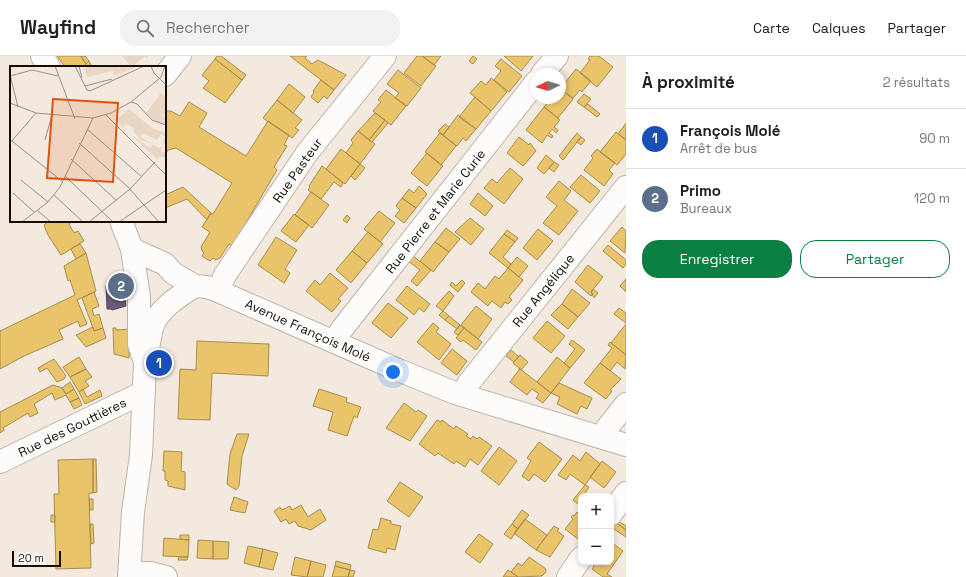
<!DOCTYPE html>
<html lang="fr">
<head>
<meta charset="utf-8">
<style>
  body { margin:0; font-family:"Space Grotesk",sans-serif; background:#f2f2f2; color:#202124 }
  .controls { position:absolute; right:12px; bottom:12px; display:grid; overflow:hidden; border-radius:8px; box-shadow:0 2px 6px #0003 }
  .controls button { width:36px; height:36px; display:grid; place-items:center; padding:0; border:0; border-bottom:1px solid #e0e0e0; background:#fff; color:#202124; font:20px sans-serif }
  .compass { position:absolute; left:530px; top:12px; width:36px; height:36px; border-radius:50%; background:#fff; box-shadow:0 2px 6px #0003; rotate:266deg }
  .scale { position:absolute; left:12px; bottom:10px; width:49px; box-sizing:border-box; padding-left:4px; border:2px solid #150d04; border-top:0; font-size:11px; line-height:14px; white-space:nowrap; color:#150d04; -webkit-text-stroke:3px #fff; paint-order:stroke }
  .you { position:absolute; left:393px; top:316px; width:14px; height:14px; margin:-10px; border:3px solid #fff; border-radius:50%; background:#1a73e8; box-shadow:0 0 0 6px #1a73e833 }
  .badge { display:grid; place-items:center; width:26px; height:26px; border-radius:50%; background:#0b8043; color:#fff; font-size:13px; font-weight:700 }
  .pin { position:absolute; translate:-50% -50%; border:2px solid #fff; box-shadow:0 1px 4px #0006 }
  .list { margin:0; padding:0; list-style:none }
  h2 { display:flex; justify-content:space-between; align-items:center; height:52px; margin:0; padding:0 16px; font-size:17px }
  h2 small { font-size:13px; font-weight:400; color:#757577 }
  .list li { display:grid; grid-template-columns:26px 1fr auto; gap:12px; align-items:center; box-sizing:border-box; height:60px; padding:0 16px; border-top:1px solid #e0e0e0 }
  .list b { display:block; font-size:15px; white-space:nowrap }
  .list p { margin:0; font-size:13px; white-space:nowrap; color:#757577 }
  .list em { font-size:13px; font-style:normal; color:#757577 }
  .actions { display:flex; gap:8px; padding:12px 16px }
  .actions a { flex:1; padding:9px 0; border:1px solid #0b8043; border-radius:16px; text-align:center; font-size:14px; color:#0b8043 }
  .actions .main { background:#0b8043; color:#fff }
  .icon { flex:none; width:22px; height:22px; fill:none; stroke:currentColor; stroke-width:2; stroke-linecap:round; stroke-linejoin:round }
  .map { position:relative; flex:none; width:626px; height:521px; overflow:hidden }
  header { display:flex; align-items:center; gap:24px; box-sizing:border-box; height:56px; padding:0 20px; background:#fff; border-bottom:1px solid #e0e0e0 }
  header strong { font-size:19px }
  nav { display:flex; gap:22px; margin-inline-start:auto; font-size:14px }
  .search { width:280px; height:36px; background:#f2f2f2; display:flex; align-items:center; gap:10px; box-sizing:border-box; padding:0 14px; border-radius:16px; color:#757577; font-size:15px }
  main { display:flex }
  aside { flex:1; background:#fff }
  .map>svg:first-child { display:block }
  .green { fill:#e9d7c4 }
  .homes { fill:#e9c46a; stroke:#a98d4b }
  .offices { fill:#6d597a; stroke:#534257 }
  .lines { fill:none; stroke-linecap:round; stroke-linejoin:round }
  .minor-casing { stroke:#bcb4aa; stroke-width:24 }
  .minor { stroke:#fdfcfa; stroke-width:22 }
  .labels { text-anchor:middle; stroke-width:4; stroke-linejoin:round; paint-order:stroke }
  .street-label { font-size:13px; fill:#150d04; stroke:#fff }
  .inset-road { fill:none; stroke:#9b9187; stroke-width:1 }
  .view { fill:#dd550c; fill-opacity:0.15; stroke:#dd550c; stroke-width:2 }
  .inset-edge { fill:none; stroke:#150d04; stroke-width:2 }
</style>
</head>
<body>
<header>
<strong>Wayfind</strong>
<div class="search"><svg class="icon" aria-label="search" viewBox="0 0 24 24"><circle cx="10" cy="10" r="6"/><path d="M15 15l6 6"/></svg>Rechercher</div>
<nav><a>Carte</a><a>Calques</a><a>Partager</a></nav>
</header>
<main>
<div class="map">
<svg width="626" height="521" viewBox="0 0 626 521">
  <rect width="100%" height="100%" fill="#f4e9de"/>
  <path class="green" d="M122,0H148L147,2L145,0L132,11Z"/>
  <path class="homes" d="M57,0H81L86,8L83,11H65Z
    M81,0H85L89,5L86,8Z
    M217,0H221L246,19L242,24L215,3Z
    M290,0H307L305,2L312,8L318,4L346,19L334,34Z
    M417,0H422L436,10L421,30L404,17Z
    M422,0H441L434,9Z
    M473,0L477,3L473,8L469,5Z
    M504,0H533L521,15Z
    M590,0H599L613,11L597,31L580,17L590,4L588,3Z
    M215,3L242,24L225,47L203,32L209,25L202,19Z
    M501,3L522,20L509,36L494,24L501,15L495,10Z
    M89,5L92,11H83Z
    M576,13L591,25L582,36L580,34L573,42L560,33Z
    M398,14L421,32L407,50L395,42L399,37L387,28Z
    M491,22L507,36L491,55L470,37L481,25L486,29Z
    M321,24L334,34L327,43L324,40L318,47L311,41L314,36L313,35Z
    M289,28L305,41L293,57L277,44Z
    M560,32L573,43L558,62L544,51L551,42H560Z
    M386,34L406,50L391,69L373,55L381,46L378,44Z
    M584,38L591,43L584,51L577,46Z
    M475,41L491,55L476,73L459,61Z
    M277,44L302,64L295,72L299,74L292,82L263,62Z
    M189,46L207,57L199,71L246,100L268,65L289,79L284,89L287,90L274,111L277,114L241,175L232,190L229,188L220,202L216,204L213,202L210,205L202,200L204,197L202,195L201,191L210,176L202,171L211,157L213,158L232,127L176,92L168,94L165,99V55H171L180,60Z
    M588,48L600,58L597,61L584,51Z
    M544,51L560,64L554,71L558,74L556,77L552,73L549,77L553,80L552,82L547,79L542,87L526,74Z
    M375,57L385,64L369,84L358,75Z
    M458,59L476,73L466,85L463,82L457,90L443,79Z
    M385,64L388,67L372,86L369,84Z
    M626,67V84L618,78Z
    M445,68L449,71L443,79L438,75Z
    M358,75L375,88L360,108L346,97L353,87L351,84Z
    M616,76L626,84V98L617,109L600,96Z
    M440,77L456,90L441,109L425,96Z
    M577,77L581,81L563,104L559,100Z
    M519,81L529,89L530,87L536,95L523,110L507,97Z
    M581,81L585,84L581,89L577,86Z
    M341,93L360,108L345,128L326,113Z
    M597,93L615,107L609,114L613,118L604,130L584,114L593,102L591,100Z
    M427,97L443,110L427,130L411,117Z
    M546,99L554,106L544,118L537,112Z
    M554,106L559,109L554,116L549,112Z
    M360,108L365,112L355,124L351,120Z
    M322,110L343,127L341,131L334,126L321,143L308,134L310,131L309,130Z
    M510,112L523,123L504,148L484,132L492,123L497,127Z
    M581,119L600,135L590,147L570,131Z
    M559,125L571,135L564,144L578,155L559,179L543,167L557,150L546,141Z
    M419,130L427,138L416,152L402,142L409,133L414,137Z
    M183,131L211,157L207,164L187,143L165,152V139Z
    M311,136L329,149L312,172L295,159Z
    M478,137L493,150L485,160L470,148Z
    M402,142L416,152L404,167L395,160L400,154L396,150Z
    M379,155L395,167L380,186L364,173Z
    M294,158L309,169L296,186L281,175Z
    M347,159L350,162L347,167L343,164Z
    M470,162L484,173L471,189L455,176Z
    M45,165H73L69,168L74,177L78,175L84,185L61,199L48,179L44,169L46,168Z
    M622,171L626,175L625,197L610,185Z
    M446,172L460,183L449,196L435,186Z
    M538,173L553,185L537,204L523,192Z
    M507,174L518,182L515,186L504,178Z
    M368,176L383,188L367,207L352,195Z
    M504,178L515,186L503,201L511,208L508,212L489,197Z
    M276,181L297,194L285,213L290,217L284,227L258,209Z
    M435,186L449,196L433,216L420,205Z
    M80,188L86,197L76,203L71,193Z
    M608,189L626,204V208L623,212L603,195Z
    M352,195L367,207L351,227L336,214Z
    M86,197L96,235L77,244L87,268L80,271L78,265L59,274L63,283L24,300L0,313V275L75,239L70,224L68,225L64,210Z
    M413,200L431,214L417,230L411,225L420,214L408,205Z
    M517,201L528,210L519,221L508,212Z
    M588,209L603,221L591,236L593,238L591,240L575,226Z
    M508,212L523,224L509,241L512,244L508,248L505,246L501,252L492,245L488,250L471,236L478,227L485,233L495,220L499,223Z
    M330,217L348,232L338,243L341,245L332,256L306,235L315,224L320,229Z
    M626,223V236L620,230Z
    M462,224L465,227L458,236L450,229L452,226L456,230Z
    M407,230L430,248L424,256L419,252L414,259L396,244Z
    M572,233L590,247L578,261L562,248Z
    M593,233L598,237L594,242L591,236Z
    M449,235L454,240L443,255L436,250Z
    M94,236L99,250L92,253L94,260L99,258L103,272L94,275L82,242Z
    M388,247L408,262L391,282L372,267Z
    M562,248L578,261L568,273L551,259Z
    M476,250L492,263L478,283L461,269Z
    M619,252L626,257V267L614,258Z
    M443,255L449,260L445,264L439,259Z
    M449,260L460,269L457,273L445,264Z
    M547,265L565,280L551,297L533,282Z
    M433,267L439,272L436,276L451,288L439,304L417,286Z
    M626,268V299L611,287Z
    M460,269L464,272L458,279L454,276Z
    M93,271L94,275L103,272L106,282L86,291L76,279Z
    M113,272H116V274L130,273L129,302L114,298Z
    M464,272L482,286L476,294L463,284L461,286L456,282Z
    M572,284L585,294L570,312L564,307L575,293L569,288Z
    M197,285L269,288L268,320L212,317L210,364L178,363L180,313L196,314Z
    M610,286L626,299L625,313L617,306L610,315L600,307L612,292L608,289Z
    M452,293L467,305L457,319L441,307Z
    M511,294L519,301L514,306L506,300Z
    M520,299L528,306L521,314L513,307Z
    M79,301L86,313L70,321L63,311Z
    M557,301L570,312L551,337L537,326Z
    M54,303L66,320L64,323L57,326L47,312L40,316L38,312Z
    M600,307L621,323L610,334L612,335L606,343L584,327Z
    M519,312L551,337L543,347L536,342L539,338L532,333L527,339L510,326L519,314Z
    M86,313L92,321L85,325L89,330L79,336L70,321Z
    M70,326L74,333L66,338L62,332Z
    M559,327L592,342L587,353L581,350L577,358L557,348L560,341L551,337Z
    M53,329L62,332L66,338L74,333L79,342L70,346L66,339L55,344L52,337L34,348L38,357L30,361L28,357L3,372L4,374L0,377V356Z
    M83,333L87,341L100,334L102,340L85,348L79,336Z
    M319,333L347,342L346,346L361,351L357,362L354,360L347,380L328,374L333,356L313,350Z
    M79,342L82,349L74,353L70,346Z
    M404,347L416,356L418,354L427,360L410,385L386,372Z
    M437,364L441,366L442,364L454,373L456,370L468,378L466,380L471,383L473,380L477,383L479,381L492,390L478,409L470,403L465,411L456,405L454,408L438,397L435,400L419,388Z
    M237,378H249L242,400L239,430L236,434L227,428L230,398Z
    M539,386L562,403L545,426L534,418L529,425L522,420L531,405L527,402Z
    M499,391L517,405L499,429L481,415Z
    M164,395L182,396L181,415L185,416V434L168,430V425L165,424V415H163Z
    M586,396L600,408L585,429L570,418L566,424L558,419L573,399L580,405Z
    M93,403V437H89L91,512L56,513L54,438H59L58,404Z
    M93,403H96L97,436L93,437Z
    M602,405L616,416L604,432L590,421Z
    M400,426L423,441L409,461L387,445Z
    M585,429L589,431L583,440H581V450L573,444Z
    M234,441L248,446L245,457L230,454Z
    M89,443H93V454H90Z
    M301,449L308,461L320,453L326,464L311,474L298,470L295,465L289,468L286,463L281,466L274,455L280,451L282,454L290,450L292,454Z
    M522,454L529,459L518,473L512,468Z
    M577,456L581,459V479L578,483L565,473L573,463L571,461L573,459L574,460Z
    M51,459H55V466H51Z
    M381,462L391,465V468L401,470L395,494L387,492L386,497L368,492L373,473L378,474Z
    M525,463L547,479L536,494L514,477Z
    M616,464L626,470V474L615,466Z
    M615,466L626,474V481L611,471Z
    M90,468H93L94,487L91,488Z
    M512,468L518,473L511,483L504,478Z
    M554,470L559,473L557,475L564,480L550,501L536,494Z
    M479,478L493,488L480,507L465,496Z
    M180,479H189V484L180,483Z
    M164,482L189,484L188,501L163,500Z
    M198,484L213,485V503L197,502Z
    M213,485L229,486L228,503H213Z
    M611,486L623,495L607,518L612,521H603L592,513L594,510L592,508L593,506H611Z
    M248,490L263,493L259,511L244,507Z
    M263,493L278,497L273,514L259,511Z
    M179,501H188L187,504H178Z
    M295,501L311,505L307,521L291,519Z
    M529,501L546,513V516L542,520L518,521L511,516L518,507L522,510Z
    M311,505L326,509L323,521H307Z
    M336,505L351,509L350,514L335,510Z
    M335,510L350,514L348,521H332Z
    M350,514L355,515L353,521H348Z
    M508,514L511,516L518,521H503Z"/>
  <path class="offices" d="M123,221L126,250L112,254L111,253H107L106,230Z"/>
  <g class="lines">
    <g class="minor-casing">
      <path id="minor" d="M42,0L49,11
        M542,18L557,0
        M165,19L180,0
        M121,165L132,193L139,241V288L145,306L141,399L133,456L129,521
        M132,193L165,208L173,217L195,230L207,231L218,235L396,313L455,337L626,389
        M218,235L225,219L307,97L385,0
        M335,285L342,273L536,26
        M147,297C149,289 150,280 152,272C158,253 179,240 195,230
        M465,340L468,328L626,131
        M604,382L607,372L626,348
        M0,406L144,336
        M611,458L626,437
        M129,517H150L166,521
        M568,521L581,502"/>
    </g>
    <use href="#minor" class="minor"/>
  </g>
  <g class="labels">
    <g class="street-label">
      <text transform="translate(297 114) rotate(-55)" y="5">Rue Pasteur</text>
      <text transform="translate(435 155) rotate(-52)" y="5">Rue Pierre et Marie Curie</text>
      <text transform="translate(543 234) rotate(-51)" y="5">Rue Angélique</text>
      <text transform="translate(308 274) rotate(24)" y="5">Avenue François Molé</text>
      <text transform="translate(72 371) rotate(-26)" y="5">Rue des Gouttières</text>
    </g>
  </g>
  <g transform="translate(10 10)">
    <rect width="156" height="156" fill="#f4e9de"/>
    <path d="M74,0H124L125,2L104,10L103,5L77,11ZM151,27L156,32V49L151,48L156,51V58L147,57L136,47ZM119,43L142,62L156,67V76L153,78L155,70L151,68L147,74L133,67L130,71L149,82L152,80L151,86H156L155,92L152,90L147,93L107,56L106,54ZM116,58L124,62L123,65L131,74L143,78L141,82L122,70L113,61Z" fill="#e9d7c4" fill-rule="evenodd"/>
    <path class="inset-road" d="M45,0L65,53M65,0L77,24L80,25L134,0M69,0L72,12M141,0L144,7L156,19M0,9L8,41M0,10L22,4L48,10M75,20L102,13M121,36L127,38L142,54L156,59M0,37L26,47L83,52L101,47L121,36L151,11L155,0M96,49L156,109M77,63L132,111M35,74L42,49M2,75L53,116M0,77L26,47M69,77L118,121L149,156M61,93L106,134M55,110L103,156M11,114L38,136M3,127L24,146M44,129L73,156M27,144L41,156M12,156L38,136L50,121L83,52M79,156L120,123L145,96M109,156L156,124"/>
    <path class="view" d="M43,33L108,37L103,116L37,112Z"/>
    <rect width="156" height="156" class="inset-edge"/>
  </g>
</svg>
<div class="controls">
<button>+</button>
<button>−</button>
</div>
<svg class="compass" viewBox="-18 -18 36 36"><path d="M0-13l5 13h-10z" fill="#e53935"/><path d="M0 13l5-13h-10z" fill="#757577"/></svg>
<div class="scale">20 m</div>
<div class="you"></div>
<div class="pin badge" style="left:159px;top:307px;background:#1a4fb4">1</div>
<div class="pin badge" style="left:121px;top:230px;background:#5c6f8a">2</div>
</div>
<aside>
<h2>À proximité<small>2 résultats</small></h2>
<ul class="list">
<li><span class="badge" style="background:#1a4fb4">1</span><div><b>François Molé</b><p>Arrêt de bus</p></div><em>90 m</em></li>
<li><span class="badge" style="background:#5c6f8a">2</span><div><b>Primo</b><p>Bureaux</p></div><em>120 m</em></li>
</ul>
<div class="actions"><a class="main">Enregistrer</a><a>Partager</a></div>
</aside>
</main>
</body>
</html>
